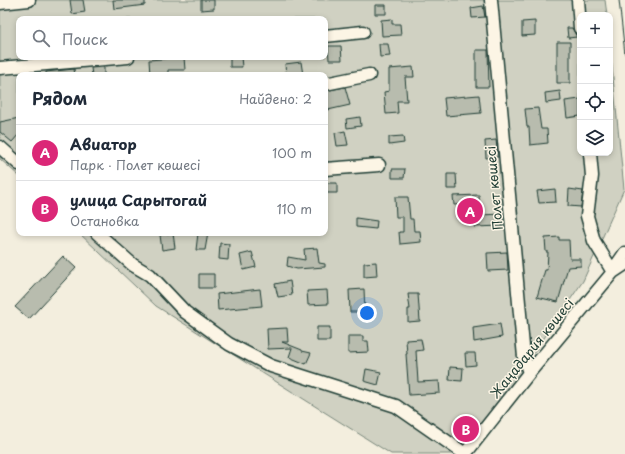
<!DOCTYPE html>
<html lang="ru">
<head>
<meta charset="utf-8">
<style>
  body { margin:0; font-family:"Playpen Sans",sans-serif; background:#f6f6f7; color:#1f2937 }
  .controls { position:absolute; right:12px; top:12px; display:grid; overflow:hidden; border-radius:8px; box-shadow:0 2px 6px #0003 }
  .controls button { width:36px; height:36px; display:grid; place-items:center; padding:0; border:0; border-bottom:1px solid #e0e1e3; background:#fff; color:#1f2937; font:20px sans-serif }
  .you { position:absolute; left:367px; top:313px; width:14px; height:14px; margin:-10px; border:3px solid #fff; border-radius:50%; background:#1a73e8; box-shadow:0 0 0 6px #1a73e833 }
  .badge { display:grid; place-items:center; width:26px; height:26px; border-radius:50%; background:#db2777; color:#fff; font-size:13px; font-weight:700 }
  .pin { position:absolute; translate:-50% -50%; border:2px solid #fff; box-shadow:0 1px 4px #0006 }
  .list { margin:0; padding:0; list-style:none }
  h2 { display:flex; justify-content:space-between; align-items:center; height:52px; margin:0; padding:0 16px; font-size:17px }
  h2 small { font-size:13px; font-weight:400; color:#747a83 }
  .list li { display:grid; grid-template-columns:26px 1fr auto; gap:12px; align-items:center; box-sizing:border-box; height:56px; padding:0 16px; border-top:1px solid #e0e1e3 }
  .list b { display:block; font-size:15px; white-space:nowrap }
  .list p { margin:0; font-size:13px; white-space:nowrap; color:#747a83 }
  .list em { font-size:13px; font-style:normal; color:#747a83 }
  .icon { flex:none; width:22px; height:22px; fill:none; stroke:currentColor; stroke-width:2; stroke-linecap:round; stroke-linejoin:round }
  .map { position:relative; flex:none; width:625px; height:454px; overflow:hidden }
  .search { position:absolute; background:#fff; box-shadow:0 2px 6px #0003; left:16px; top:16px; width:312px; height:44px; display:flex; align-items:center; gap:10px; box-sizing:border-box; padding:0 14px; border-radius:8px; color:#747a83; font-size:15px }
  .panel { position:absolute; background:#fff; box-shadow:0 2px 6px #0003; left:16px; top:72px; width:312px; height:164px; border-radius:8px }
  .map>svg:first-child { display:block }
  .green { fill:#d0d1c2; stroke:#78877b; fill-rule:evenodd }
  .building { fill:#b8bcae; stroke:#1f3d34 }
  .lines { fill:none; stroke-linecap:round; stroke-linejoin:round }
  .minor-casing { stroke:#1f3d34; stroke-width:15 }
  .minor { stroke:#fcf5e5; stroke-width:12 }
  .tram { stroke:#1f3d34; stroke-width:1 }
  .labels { text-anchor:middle; stroke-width:3; stroke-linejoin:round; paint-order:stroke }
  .street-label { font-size:13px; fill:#1f3d34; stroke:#fcf5e5 }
</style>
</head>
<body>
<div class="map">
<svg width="625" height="454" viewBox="0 0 625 454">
  <rect width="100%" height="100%" fill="#f3eede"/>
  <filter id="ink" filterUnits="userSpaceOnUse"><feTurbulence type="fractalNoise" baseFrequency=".025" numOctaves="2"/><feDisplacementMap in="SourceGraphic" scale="8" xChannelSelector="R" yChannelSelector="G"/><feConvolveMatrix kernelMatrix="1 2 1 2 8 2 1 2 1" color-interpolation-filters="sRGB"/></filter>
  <g filter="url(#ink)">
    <path class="green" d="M0,0H605L607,15H580V153H610V47L624,189L583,281L465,454H391L156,306L79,233H325V75H19V176L0,159ZM19,19H325V57H19Z"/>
    <path class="building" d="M70,0H83L85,12L72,14Z
      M113,0H145V5L114,9Z
      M201,0H214V9L201,10Z
      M375,5H386V14H375Z
      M483,6L485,17L472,18L471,8Z
      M392,19V24H400L401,35L382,36L381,20Z
      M535,21V35L522,36V22Z
      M567,28H572L577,37L568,38Z
      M557,42H570V83H557Z
      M379,44H388L390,56L380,57Z
      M328,46H341L342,60H329Z
      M476,50H488L489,87H476Z
      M173,57H184L185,70H168V75H150L149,60L173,58Z
      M230,57H241L242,67H230Z
      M301,62L303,75H286L285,64Z
      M104,67V75H92L91,68Z
      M413,67L414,77H405L407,101H397L398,113L386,114L384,92L389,91V69Z
      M74,69L75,75H46V72Z
      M345,87L350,105L328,110L325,91Z
      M560,91L561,101L546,103L545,93Z
      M479,95L481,113L446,116L444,98Z
      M580,99V116L567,118L565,101Z
      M538,108L541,129H547L548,143L530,145L529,127H527L525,109Z
      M360,117L361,126L347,128L346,119Z
      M19,118V134L12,142L0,132V122Z
      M345,131L348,145L337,146L335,133Z
      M403,136L404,143L389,145V137Z
      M496,140L498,157L486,158L485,141Z
      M392,169H405L404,178H392Z
      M447,174H456L457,189H447Z
      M325,183H337V193H325Z
      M555,189L556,202L539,203L537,191Z
      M569,189L583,191L581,207L568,206Z
      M479,195L480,215L502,214L503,226L474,227L472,204L454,205L453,196Z
      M395,197H408L410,219H413L414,231H420L421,242L400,244L399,232H403V217H396Z
      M356,218L377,221L376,229L356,227Z
      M173,233L175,248L162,250L160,235Z
      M198,233H208L205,250H196Z
      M559,237V240H569L570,259H581V266L568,267L558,302L537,297L545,270H547L548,252H546L545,238Z
      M220,243L229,244L228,260L219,259Z
      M317,248L319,263L325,264V267L297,269L287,266L288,257L305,260L304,249Z
      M252,252L256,267L243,270L240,255Z
      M507,252L508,270L488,271L487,253Z
      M63,256L76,268L29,319L15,307Z
      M376,262L377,276L364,277V263Z
      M199,274H214V288H199Z
      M290,281L292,295L278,297L275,284Z
      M260,289L262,306L218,310L217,294Z
      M364,289L365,312H350L349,290Z
      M327,290L328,304L308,305L307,291Z
      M408,294H418L420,321L408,322V309H410Z
      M500,324L502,337L474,342L473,328Z
      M317,327H330V341H317Z
      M287,328L288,342H282L302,350V351L311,353L306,364L289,357L292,348L268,349L267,329Z
      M348,336H363V341H368L369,352L348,353Z
      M421,339L423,350L416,351L418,382L439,381L440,393L409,395L406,354H407L406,340Z
      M465,353H475L476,365L466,366Z
      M450,367L463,368L462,381L449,380Z
      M366,369L381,372L378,385L364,381Z"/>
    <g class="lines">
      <g class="minor-casing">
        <path id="minor" d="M491,0L524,357L529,373
          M578,0L580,28
          M0,3L29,0
          M325,36L363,32
          M0,68L128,57
          M325,84L369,75
          M0,147L19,164
          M590,153L592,176L587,216L594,241L613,272
          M325,169L379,165
          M97,233L133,265L150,275L185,312L229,344L271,366L396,406L465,454
          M614,269L625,253
          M465,454L529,373L613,272L625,264"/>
      </g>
      <use href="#minor" class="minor"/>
      <path class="tram" d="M619,0L625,54"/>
    </g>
  </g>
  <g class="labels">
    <g class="street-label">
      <text transform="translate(494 188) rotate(-95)" y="5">Полет көшесі</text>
      <text transform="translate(532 348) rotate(-51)" y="5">Жаңадария көшесі</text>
    </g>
  </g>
</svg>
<div class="controls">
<button>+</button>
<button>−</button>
<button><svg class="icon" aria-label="locate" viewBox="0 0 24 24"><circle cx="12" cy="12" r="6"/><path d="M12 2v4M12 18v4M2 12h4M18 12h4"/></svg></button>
<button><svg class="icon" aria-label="layers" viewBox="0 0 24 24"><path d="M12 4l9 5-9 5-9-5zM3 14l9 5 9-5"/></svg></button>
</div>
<div class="you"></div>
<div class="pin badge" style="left:470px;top:211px">A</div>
<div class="pin badge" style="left:466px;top:429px">B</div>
<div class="search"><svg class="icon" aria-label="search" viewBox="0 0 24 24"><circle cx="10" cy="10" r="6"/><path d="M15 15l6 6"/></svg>Поиск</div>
<section class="panel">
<h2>Рядом<small>Найдено: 2</small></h2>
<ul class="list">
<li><span class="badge">A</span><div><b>Авиатор</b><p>Парк · Полет көшесі</p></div><em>100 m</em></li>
<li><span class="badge">B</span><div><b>улица Сарытогай</b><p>Остановка</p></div><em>110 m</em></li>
</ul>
</section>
</div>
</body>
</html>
